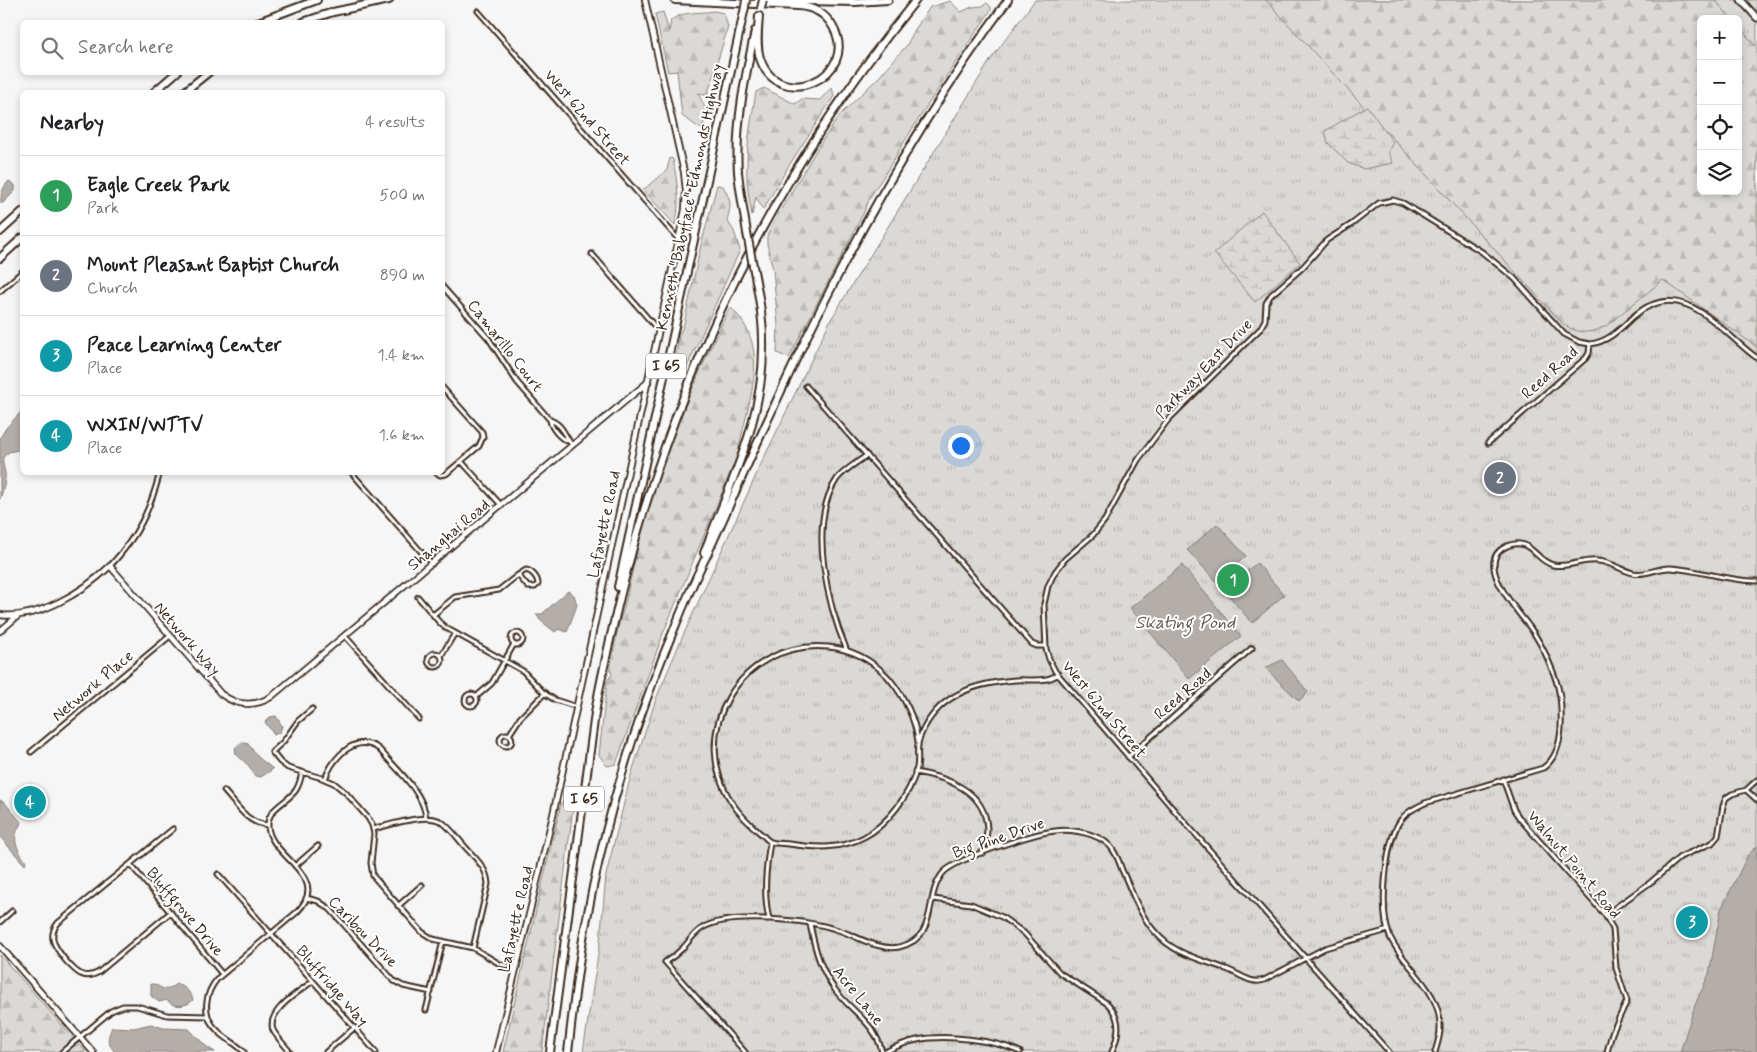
<!DOCTYPE html>
<html lang="en">
<head>
<meta charset="utf-8">
<style>
  body { margin:0; font-family:Mynerve,sans-serif; background:#f2f2f2; color:#202124 }
  .controls { position:absolute; right:15px; top:15px; display:grid; overflow:hidden; border-radius:8px; box-shadow:0 2px 8px #0003 }
  .controls button { width:45px; height:45px; display:grid; place-items:center; padding:0; border:0; border-bottom:1px solid #e0e0e0; background:#fff; color:#202124; font:25px sans-serif }
  .you { position:absolute; left:960px; top:445px; width:18px; height:18px; margin:-12px; border:4px solid #fff; border-radius:50%; background:#1a73e8; box-shadow:0 0 0 8px #1a73e833 }
  .badge { display:grid; place-items:center; width:32px; height:32px; border-radius:50%; background:#1a73e8; color:#fff; font-size:16px; font-weight:700 }
  .pin { position:absolute; translate:-50% -50%; border:2px solid #fff; box-shadow:0 1px 5px #0006 }
  .list { margin:0; padding:0; list-style:none }
  h2 { display:flex; justify-content:space-between; align-items:center; height:65px; margin:0; padding:0 20px; font-size:21px }
  h2 small { font-size:16px; font-weight:400; color:#757577 }
  .list li { display:grid; grid-template-columns:32px 1fr auto; gap:15px; align-items:center; box-sizing:border-box; height:80px; padding:0 20px; border-top:1px solid #e0e0e0 }
  .list b { display:block; font-size:19px; white-space:nowrap }
  .list p { margin:0; font-size:16px; white-space:nowrap; color:#757577 }
  .list em { font-size:16px; font-style:normal; color:#757577 }
  .icon { flex:none; width:28px; height:28px; fill:none; stroke:currentColor; stroke-width:2; stroke-linecap:round; stroke-linejoin:round }
  .map { position:relative; flex:none; width:1757px; height:1052px; overflow:hidden }
  .search { position:absolute; background:#fff; box-shadow:0 2px 8px #0003; left:20px; top:20px; width:425px; height:55px; display:flex; align-items:center; gap:12px; box-sizing:border-box; padding:0 18px; border-radius:8px; color:#757577; font-size:19px }
  .panel { position:absolute; background:#fff; box-shadow:0 2px 8px #0003; left:20px; top:90px; width:425px; height:385px; border-radius:8px }
  .map>svg:first-child { display:block }
  .grass { fill:url(#grass-tufts); stroke:#8b827a; fill-rule:evenodd }
  .forest { fill:url(#forest-firs); stroke:#8b827a }
  .wetland { fill:url(#wetland-marsh); stroke:#8b827a }
  .water { fill:#b4aeaa; stroke:#847972 }
  .lines { fill:none; stroke-linecap:round; stroke-linejoin:round }
  .street-casing { stroke:#3b2a1e; stroke-width:7 }
  .secondary-casing { stroke:#3b2a1e; stroke-width:8 }
  .primary-casing { stroke:#3b2a1e; stroke-width:9 }
  .highway-casing { stroke:#3b2a1e; stroke-width:10 }
  .street { stroke:#fff; stroke-width:3 }
  .secondary { stroke:#fff; stroke-width:4.5 }
  .primary { stroke:#fff; stroke-width:5 }
  .highway { stroke:#fff; stroke-width:6 }
  .highway-bridge-casing { stroke:#3b2a1e; stroke-width:10; stroke-linecap:butt }
  .highway-bridge { stroke:#fff; stroke-width:6 }
  .labels { text-anchor:middle; stroke-width:4; stroke-linejoin:round; paint-order:stroke }
  .shield { fill:#fff; stroke:#766a62; stroke-width:1 }
  .shield-label { font-size:15px; font-weight:bold; fill:#3b2a1e }
  .street-label { font-size:16px; fill:#3b2a1e; stroke:#fff }
  .water-label { font-size:18px; font-style:italic; fill:#65584f; stroke:#fff }
</style>
</head>
<body>
<div class="map">
<svg width="1757" height="1052" viewBox="0 0 1757 1052">
  <defs>
    <pattern id="grass-tufts" width="24" height="20" patternUnits="userSpaceOnUse" patternTransform="scale(1.25)"><rect width="24" height="20" fill="#dbd9d6"/><path d="M3 7l-1-3M5 7V3M7 7l1-3M15 17l-1-3M17 17v-4M19 17l1-3" fill="none" stroke="#bdbab7"/></pattern>
    <pattern id="forest-firs" width="22" height="20" patternUnits="userSpaceOnUse" patternTransform="scale(1.25)"><rect width="22" height="20" fill="#dbd9d6"/><path d="M5 1l3.5 6h-7zM16 11l3.5 6h-7z" fill="#bdbab7"/></pattern>
    <pattern id="wetland-marsh" width="20" height="14" patternUnits="userSpaceOnUse" patternTransform="scale(1.25)"><rect width="20" height="14" fill="#dbd9d6"/><path d="M1 5h8M5 5V1M11 12h8M15 12V8" fill="none" stroke="#bdbab7"/></pattern>
  </defs>
  <rect width="100%" height="100%" fill="#f7f6f6"/>
  <filter id="ink" filterUnits="userSpaceOnUse"><feTurbulence type="fractalNoise" baseFrequency=".02" numOctaves="2"/><feDisplacementMap in="SourceGraphic" scale="10" xChannelSelector="R" yChannelSelector="G"/><feConvolveMatrix kernelMatrix="1 2 1 2 8 2 1 2 1" color-interpolation-filters="sRGB"/></filter>
  <g filter="url(#ink)">
    <path class="grass" d="M1035,0H1757V1052H583L600,942L606,875L631,775L656,699L681,640L762,462L830,321L991,59ZM1701,19H1738V191H1701Z"/>
    <path class="forest" d="M1266,0H1715L1732,19H1701V191H1738V26L1757,47V347L1663,280L1606,326C1589,335 1576,334 1561,322Z
      M950,1L961,12L972,7L983,6L987,3L991,7V10C956,62 920,114 888,169C880,183 868,197 864,212L789,358L777,353L778,325L773,270L767,244V236L774,221L820,144L840,115L879,77L907,45L914,31L930,7Z
      M714,11L724,13L728,27L707,96L698,93C705,108 710,113 701,129L682,116L677,71L668,72L655,14L663,12L669,31L671,20C686,10 697,14 714,11Z
      M832,87L834,96L788,167L763,210L756,197L752,215C749,198 746,182 747,165C747,140 752,116 756,92L764,88L795,104L802,99L820,100Z
      M670,158L673,159C677,182 681,202 675,225L643,190L667,170Z
      M717,185L723,186C731,201 732,203 727,220L734,231L740,250L682,378L673,376L679,335L684,324L701,245Z
      M730,307C775,349 746,403 738,454L664,631L616,764L607,766L599,755L607,681L612,674L610,669C613,655 615,641 618,628C620,618 624,609 626,599C634,564 641,530 652,496C673,431 700,368 730,307Z
      M568,799L574,800L542,1052H503L561,803Z
      M0,955L86,1052H0Z"/>
    <path class="wetland" d="M1367,106L1393,142L1388,152L1393,163L1364,169L1348,163L1328,143L1325,131Z
      M1262,211L1300,263L1255,302L1214,253Z"/>
    <path class="water" d="M9,181L15,185V191L3,203H1C0,196 3,186 9,181Z
      M22,411V449L9,452L3,457C2,463 4,467 5,473C6,481 3,491 0,499V438L6,428Z
      M1217,524L1246,556L1217,582L1187,550Z
      M1257,563L1284,595L1252,623L1224,590Z
      M1182,565L1241,636L1189,679L1130,608Z
      M568,591L574,595L577,605L567,632L559,629L555,632L540,620L536,614H542Z
      M1282,660L1308,692L1299,701L1265,668Z
      M276,716L282,726L280,732L274,735L265,722L270,717Z
      M242,742L248,744L259,758L273,769L261,777L255,776L249,766L236,754L235,748Z
      M0,800L5,803L21,822C20,827 17,829 16,834C14,845 20,853 26,862L25,865L0,837Z
      M1757,846V1052H1680L1695,1005L1709,974L1721,909L1748,855Z
      M151,984H154C166,990 165,992 176,984C183,985 192,993 193,1000C187,1007 172,1008 167,1000L159,1002L151,996Z
      M151,1024L163,1028L189,1029L207,1047L215,1052H115C106,1041 107,1040 112,1027L134,1028Z"/>
    <g class="lines">
      <g class="street-casing">
        <path id="street" d="M478,11L679,240
          M592,254L659,331
          M442,286L489,339L517,382L550,420C551,428 560,439 568,441
          M0,291L22,272
          M806,386L1032,644L1037,646H1046
          M550,420C563,424 565,437 572,445
          M1488,443L1586,358L1589,353L1590,344C1609,342 1621,328 1634,316C1683,274 1720,332 1757,358
          M461,461L501,505
          M351,472L432,564
          M436,472L440,475L446,474L479,446L483,437L482,432L442,387
          M110,566C137,537 150,511 160,472
          M526,570C532,571 538,578 538,584L535,587H528L518,575Z
          M418,597L439,622L446,628L523,671L544,693L555,700L577,707
          M433,615L455,597L499,590L518,575
          M511 639a6 6 0 1 1 12 0a6 6 0 1 1-12 0Z
          M345,636L419,719
          M847,651C828,606 807,523 837,479C845,469 857,463 867,455
          M428 660a7 7 0 1 1 14 0a7 7 0 1 1-14 0Z
          M441,656L455,633
          M465 700a6 6 0 1 1 12 0a6 6 0 1 1-12 0Z
          M476,697L492,683L514,644
          M312,709L298,721L283,742L272,752L280,762L288,768L322,778L334,783L346,793L368,818L372,825L374,834L371,863L373,876L422,932L433,939L473,948L500,964L516,968
          M500 740a6 6 0 1 1 12 0a6 6 0 1 1-12 0Z
          M509,735L520,718L545,693
          M918,742C915,717 904,696 888,677C872,660 851,649 828,647C740,639 683,735 735,807C742,817 751,825 760,833C763,835 766,839 769,841C774,844 783,843 789,844C815,848 839,850 864,837C888,824 910,795 917,768C919,759 916,748 919,740C924,724 936,708 950,699C969,686 992,682 1015,680C1029,679 1047,683 1058,674
          M31,752L170,636
          M1128,757L1252,648
          M915,772C947,777 986,791 987,829C987,837 984,845 983,853
          M325,779C333,758 355,732 379,749C395,768 424,792 426,818
          M1503,779L1514,810L1520,819L1605,915L1613,929L1616,968L1627,1001L1612,1033L1607,1052
          M1746,790L1757,800
          M224,791C237,805 247,824 268,825
          M373,829C391,825 426,812 442,822C452,829 460,842 469,851C478,861 487,869 488,884L473,948
          M130,864L222,974
          M295,866L318,846
          M218,874L376,1052
          M306,898L318,901L330,909L394,981L403,986L431,992
          M933,899L971,904L1002,917L1024,933L1060,973L1108,1004C1122,1019 1119,1035 1112,1052
          M398,906L422,885
          M171,912L99,972C84,981 76,972 66,961C57,949 46,938 58,923L173,829
          M1605,915L1651,882L1680,857L1712,843L1718,836L1723,806L1726,798L1732,794L1746,790L1757,780
          M769,919C763,893 766,868 770,842
          M0,922L12,911
          M810,924C815,950 821,971 836,991C852,1012 876,1024 882,1052
          M426,1010L443,941
          M62,1052L111,1011L123,1006H137L167,1015L208,1016
          M244,1052C236,1043 225,1039 217,1030C201,1015 205,993 218,978L297,912C333,876 269,857 268,826C267,808 287,803 296,790C299,785 301,778 302,772
          M290,1052C285,1045 277,1038 273,1030C266,1011 300,991 313,981
          M326,1052L354,1028
          M745,1052L665,962C672,958 678,953 683,948C690,940 695,932 704,927C731,912 810,920 838,930C857,936 879,951 899,947C940,938 923,897 943,873C955,859 1034,833 1055,831C1067,829 1080,831 1092,835C1100,838 1109,843 1113,850C1117,856 1120,864 1122,870C1132,892 1140,916 1156,933C1175,955 1201,959 1226,969C1238,973 1251,985 1264,980L1325,948L1388,930
          M885,1052C895,1047 906,1042 917,1040C945,1034 995,1040 1020,1052
          M1389,1052L1174,810L1055,671L1049,659L1046,649L1044,604L1048,586L1055,572L1065,559L1093,535L1105,520L1138,460L1168,420L1260,329L1265,320L1266,303L1271,295L1303,267L1327,240L1352,224L1379,203L1393,200L1403,203L1482,252L1514,278L1564,334L1579,342L1590,344
          M1435,1052C1437,1045 1440,1037 1440,1029C1442,990 1405,969 1390,937C1379,912 1385,843 1400,821C1406,812 1415,808 1425,803L1543,768C1556,759 1560,743 1561,728C1562,700 1560,687 1549,662C1544,650 1538,639 1531,629C1519,612 1471,562 1507,546C1531,536 1535,561 1553,565C1567,568 1583,559 1598,561C1611,562 1621,570 1633,573C1646,576 1658,567 1671,568C1700,570 1728,581 1757,581"/>
      </g>
      <g class="secondary-casing">
        <path id="secondary" d="M0,615C38,620 83,592 110,566L221,694C237,706 254,707 271,697L648,382
          M0,631L19,615
          M0,946L93,1052
          M496,1052L553,815L685,210L686,191L684,172L645,0"/>
      </g>
      <g class="primary-casing">
        <path id="primary" d="M1741,0L1757,18"/>
      </g>
      <g class="highway-casing">
        <path id="highway" d="M675,0L798,6C813,7 826,14 833,27C861,77 777,113 760,58C756,45 758,30 759,16
          M758,0L855,2L888,0
          M258,22L317,0
          M303,22L333,12L389,0
          M154,92L177,72
          M184,92L209,72
          M0,232L22,212
          M747,233C744,213 740,192 738,172C735,124 745,78 755,31
          M0,258L22,238
          M704,553C730,482 765,419 763,341C763,316 758,291 753,266
          M618,587L745,7
          M550,1052L595,713C602,671 612,630 622,589C677,371 774,174 916,0
          M568,1052C573,1011 577,969 585,928C602,832 629,741 665,651C679,618 691,585 708,553C749,462 789,369 836,279C886,182 943,88 1008,0"/>
      </g>
      <use href="#street" class="street"/>
      <use href="#secondary" class="secondary"/>
      <use href="#primary" class="primary"/>
      <use href="#highway" class="highway"/>
      <g class="highway-bridge-casing">
        <path id="highway-bridge" d="M745,7L746,0
          M761,8L763,0
          M747,233L753,266"/>
      </g>
      <use href="#highway-bridge" class="highway-bridge"/>
    </g>
  </g>
  <g class="labels">
    <g class="shield">
      <rect x="646" y="353.5" width="40" height="25" rx="4"/>
      <rect x="564" y="786.5" width="40" height="25" rx="4"/>
    </g>
    <g class="shield-label">
      <text x="666" y="371">I 65</text>
      <text x="584" y="804">I 65</text>
    </g>
    <g class="street-label">
      <text transform="translate(588 117) rotate(49)" y="6">West 62nd Street</text>
      <text transform="translate(689 197) rotate(-78)" y="6">Kenneth "Babyface" Edmonds Highway</text>
      <text transform="translate(506 345) rotate(52)" y="6">Camarillo Court</text>
      <text transform="translate(1203 368) rotate(-46)" y="6">Parkway East Drive</text>
      <text transform="translate(1549 372) rotate(-42)" y="6">Reed Road</text>
      <text transform="translate(603 524) rotate(-78)" y="6">Lafayette Road</text>
      <text transform="translate(448 534) rotate(-40)" y="6">Shanghai Road</text>
      <text transform="translate(188 638) rotate(49)" y="6">Network Way</text>
      <text transform="translate(92 685) rotate(-40)" y="6">Network Place</text>
      <text transform="translate(1182 693) rotate(-41)" y="6">Reed Road</text>
      <text transform="translate(1105 709) rotate(50)" y="6">West 62nd Street</text>
      <text transform="translate(998 837) rotate(-19)" y="6">Big Pine Drive</text>
      <text transform="translate(1575 864) rotate(50)" y="6">Walnut Point Road</text>
      <text transform="translate(186 911) rotate(50)" y="6">Bluffgrove Drive</text>
      <text transform="translate(515 919) rotate(-77)" y="6">Lafayette Road</text>
      <text transform="translate(364 931) rotate(46)" y="6">Caribou Drive</text>
      <text transform="translate(333 985) rotate(49)" y="6">Bluffridge Way</text>
      <text transform="translate(859 995) rotate(51)" y="6">Acre Lane</text>
    </g>
    <g class="water-label">
      <text x="1185" y="628">Skating Pond</text>
    </g>
  </g>
</svg>
<div class="controls">
<button>+</button>
<button>−</button>
<button><svg class="icon" aria-label="locate" viewBox="0 0 24 24"><circle cx="12" cy="12" r="6"/><path d="M12 2v4M12 18v4M2 12h4M18 12h4"/></svg></button>
<button><svg class="icon" aria-label="layers" viewBox="0 0 24 24"><path d="M12 4l9 5-9 5-9-5zM3 14l9 5 9-5"/></svg></button>
</div>
<div class="you"></div>
<div class="pin badge" style="left:1233px;top:580px;background:#2e9e5b">1</div>
<div class="pin badge" style="left:1500px;top:478px;background:#6b7280">2</div>
<div class="pin badge" style="left:1692px;top:922px;background:#0f9aa8">3</div>
<div class="pin badge" style="left:30px;top:802px;background:#0f9aa8">4</div>
<div class="search"><svg class="icon" aria-label="search" viewBox="0 0 24 24"><circle cx="10" cy="10" r="6"/><path d="M15 15l6 6"/></svg>Search here</div>
<section class="panel">
<h2>Nearby<small>4 results</small></h2>
<ul class="list">
<li><span class="badge" style="background:#2e9e5b">1</span><div><b>Eagle Creek Park</b><p>Park</p></div><em>500 m</em></li>
<li><span class="badge" style="background:#6b7280">2</span><div><b>Mount Pleasant Baptist Church</b><p>Church</p></div><em>890 m</em></li>
<li><span class="badge" style="background:#0f9aa8">3</span><div><b>Peace Learning Center</b><p>Place</p></div><em>1.4 km</em></li>
<li><span class="badge" style="background:#0f9aa8">4</span><div><b>WXIN/WTTV</b><p>Place</p></div><em>1.6 km</em></li>
</ul>
</section>
</div>
</body>
</html>
